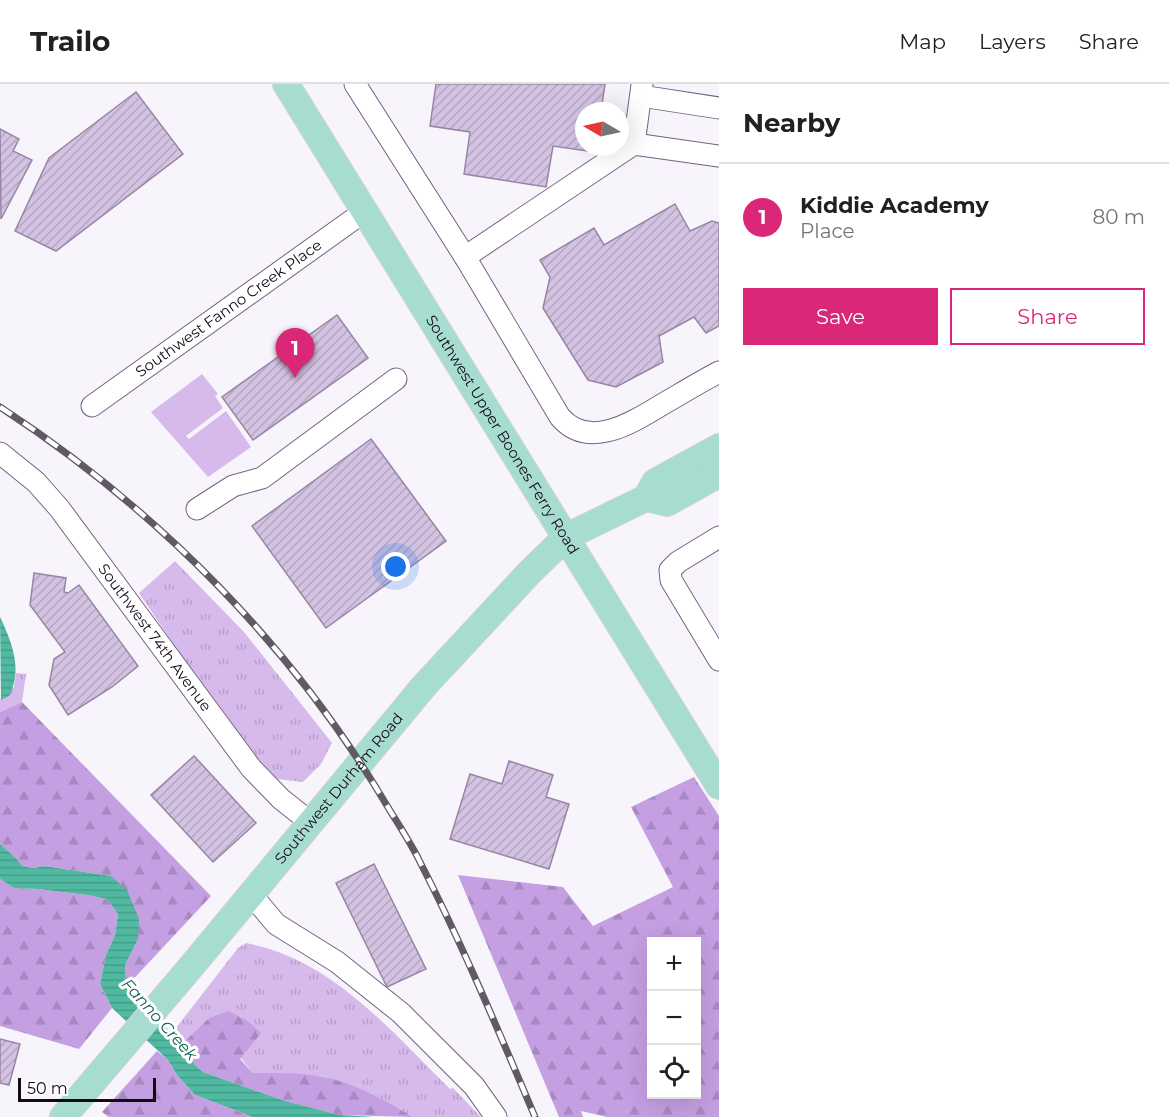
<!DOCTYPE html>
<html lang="en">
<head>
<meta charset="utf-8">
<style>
  body { margin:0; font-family:Montserrat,sans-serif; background:#f6f6f6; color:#202124 }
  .controls { position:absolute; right:18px; bottom:18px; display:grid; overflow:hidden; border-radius:0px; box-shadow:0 6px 24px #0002 }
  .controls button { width:54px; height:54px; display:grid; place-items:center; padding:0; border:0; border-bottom:2px solid #e0e0e0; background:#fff; color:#202124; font:30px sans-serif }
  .compass { position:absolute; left:575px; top:18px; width:54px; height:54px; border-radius:50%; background:#fff; box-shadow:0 6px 24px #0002; rotate:279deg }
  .scale { position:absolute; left:18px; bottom:15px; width:138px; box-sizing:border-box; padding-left:6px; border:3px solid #110b16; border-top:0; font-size:16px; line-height:21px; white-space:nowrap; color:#110b16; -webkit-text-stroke:4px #fff; paint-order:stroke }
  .you { position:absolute; left:396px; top:483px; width:21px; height:21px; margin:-15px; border:4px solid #fff; border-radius:50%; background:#1a73e8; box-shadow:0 0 0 9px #1a73e833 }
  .badge { display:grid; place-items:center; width:39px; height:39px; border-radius:50%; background:#db2777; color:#fff; font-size:20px; font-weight:700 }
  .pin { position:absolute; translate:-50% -50px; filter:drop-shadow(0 2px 3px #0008) }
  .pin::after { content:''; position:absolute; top:32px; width:21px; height:18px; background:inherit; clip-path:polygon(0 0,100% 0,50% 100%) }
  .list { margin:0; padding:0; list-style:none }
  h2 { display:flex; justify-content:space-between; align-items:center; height:78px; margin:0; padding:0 24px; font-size:26px }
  h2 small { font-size:20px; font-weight:400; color:#757577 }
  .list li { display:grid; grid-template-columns:39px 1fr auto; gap:18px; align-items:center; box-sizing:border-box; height:108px; padding:0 24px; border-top:2px solid #e0e0e0 }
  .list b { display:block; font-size:22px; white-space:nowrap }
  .list p { margin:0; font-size:20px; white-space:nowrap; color:#757577 }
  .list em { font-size:20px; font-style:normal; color:#757577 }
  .actions { display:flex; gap:12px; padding:18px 24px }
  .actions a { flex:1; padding:14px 0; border:2px solid #db2777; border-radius:0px; text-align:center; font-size:21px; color:#db2777 }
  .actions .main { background:#db2777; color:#fff }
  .icon { flex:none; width:33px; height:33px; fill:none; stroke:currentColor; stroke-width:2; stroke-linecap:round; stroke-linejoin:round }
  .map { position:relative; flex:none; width:719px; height:1033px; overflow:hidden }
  header { display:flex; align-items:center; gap:36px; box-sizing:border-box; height:84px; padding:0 30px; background:#fff; border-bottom:2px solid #e0e0e0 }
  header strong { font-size:28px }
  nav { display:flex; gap:33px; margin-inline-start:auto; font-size:21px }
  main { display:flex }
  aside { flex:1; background:#fff }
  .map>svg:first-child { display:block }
  .grass { fill:url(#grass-tufts) }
  .forest { fill:url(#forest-firs); fill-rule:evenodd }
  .park { fill:#d6baec }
  .water { fill:url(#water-rules) }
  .building { fill:url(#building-hatch); stroke:#9686a4; stroke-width:1.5 }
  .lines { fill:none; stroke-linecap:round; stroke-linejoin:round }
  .minor-casing { stroke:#73637f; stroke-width:23 }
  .major-casing { stroke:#d4d3d5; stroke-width:28 }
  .minor { stroke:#fff; stroke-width:21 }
  .major { stroke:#a7ddd1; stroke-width:26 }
  .rail-casing { stroke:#5f5a63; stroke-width:7 }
  .rail { stroke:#fff; stroke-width:4.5; stroke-dasharray:14; stroke-linecap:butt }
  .labels { text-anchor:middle; stroke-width:6; stroke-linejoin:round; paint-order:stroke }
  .street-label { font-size:15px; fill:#110b16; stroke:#fff }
  .water-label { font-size:16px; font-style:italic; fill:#0d6254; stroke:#fff }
</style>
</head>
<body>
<header>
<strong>Trailo</strong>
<nav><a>Map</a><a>Layers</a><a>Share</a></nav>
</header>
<main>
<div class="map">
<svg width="719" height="1033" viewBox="0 0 719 1033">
  <defs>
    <pattern id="grass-tufts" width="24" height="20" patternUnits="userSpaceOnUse" patternTransform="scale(1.5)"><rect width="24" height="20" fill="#d6baec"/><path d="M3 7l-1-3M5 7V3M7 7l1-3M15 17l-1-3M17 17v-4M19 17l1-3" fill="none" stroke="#b79fca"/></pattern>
    <pattern id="forest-firs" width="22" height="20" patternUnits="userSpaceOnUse" patternTransform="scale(1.5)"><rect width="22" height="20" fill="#c49fe1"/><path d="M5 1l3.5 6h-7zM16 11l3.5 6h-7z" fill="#a788c0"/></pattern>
    <pattern id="water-rules" width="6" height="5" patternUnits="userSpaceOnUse" patternTransform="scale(1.5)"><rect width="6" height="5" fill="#51b8a2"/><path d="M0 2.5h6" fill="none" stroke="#469d8b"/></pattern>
    <pattern id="building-hatch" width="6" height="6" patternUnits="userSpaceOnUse" patternTransform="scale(1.5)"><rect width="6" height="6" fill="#d4c2e2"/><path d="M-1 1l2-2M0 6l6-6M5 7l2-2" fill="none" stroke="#b5a5c1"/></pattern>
  </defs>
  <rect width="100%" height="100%" fill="#f8f4fb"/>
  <path class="grass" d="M175,477L244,548L332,659L321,680L303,698L277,695L230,644L139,509Z
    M16,589L26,590L22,618L0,628V615L14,603Z
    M246,859C332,875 391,947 450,1005L453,1004L481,1033H413L366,1008L324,993L282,989H253L209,934L182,960L172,949L238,864Z"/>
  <path class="forest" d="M22,618L211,812L126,903L125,881L138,855L111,792L45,782L33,784L21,782L15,773L0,760V628Z
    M694,693L719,732V1033H607L581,1027L583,1033H559L458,791L563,803L593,842L673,803L631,723ZM652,858H696V1010H652Z
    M0,795L14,804L38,805L87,811L107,815L118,830L115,851L106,871L100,900L112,924L79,965L0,942Z
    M229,927L249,938L261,949L240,975L253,989C276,989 300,988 323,993C355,999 386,1017 413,1033L340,1031L285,1017L203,988L191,977L188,967L182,960L209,934Z
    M157,967L168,976L177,991L195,1011L253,1033H109L102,1028Z"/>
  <path class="park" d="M202,290L218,310L215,312L223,324L186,352L189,355L226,327L251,363L208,393L151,328Z"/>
  <path class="water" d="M0,533C12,558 23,586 9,612L1,616Z
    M0,760L15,773L22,782L33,784L45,782L111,792L127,806L139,835L138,855L125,881L126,903L182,960L188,967L191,977L203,988L285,1017L340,1031L375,1033H253L195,1011L177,991L168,976L112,924L100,900L106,871L115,851L118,830L107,815L87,811L38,805L14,804L0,795Z"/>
  <path class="building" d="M436,0H605L601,27H584V63H595L594,68L553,62L546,103L464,90L470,48L430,42Z
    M136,8L183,70L56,167L15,147L49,74Z
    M0,45L19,55L13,67L32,76L1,135Z
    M675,120L690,147L712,137L719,139V242L706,249L694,233L659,252L663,278L616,303L588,296L543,224L550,193L540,176L594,144L604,161Z
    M337,231L368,274L253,356L222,313Z
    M371,355L446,457L326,544L252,442Z
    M34,489L66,494L64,508L68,509L79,501L138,582L112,603L68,631L49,601L54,575L65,568L30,521Z
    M194,672L256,739L213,778L151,711Z
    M509,677L553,691L546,713L569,720L549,785L450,755L470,690L502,700Z
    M374,780L426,885L387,903L336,799Z
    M0,955L20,960L9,1001L0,999Z"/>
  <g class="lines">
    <g class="minor-casing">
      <g id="minor">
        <path d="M355,0L465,173L560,333C589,367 633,338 663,320C682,309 700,298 719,288"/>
        <path d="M641,12L719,24"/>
        <path d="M634,60L642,1"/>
        <path d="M465,173L634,60L719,72"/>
        <path id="s1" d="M92,322L365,127"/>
        <path id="s2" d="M0,369L36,398L59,424L251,684L281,715L310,738"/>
        <path d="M197,425L233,402L262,394L396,295"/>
        <path d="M719,453L678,478L670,486L671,496L719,576"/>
        <path d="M251,810L276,840L337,878L401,929L474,1002L496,1033"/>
      </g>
    </g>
    <g class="major-casing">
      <g id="major">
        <path id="s3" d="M286,0L719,702"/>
        <path d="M646,414L667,419L719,390"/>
        <path id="s4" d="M63,1033L190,884L424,602L529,489L566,453L646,414L655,398L719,363"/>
      </g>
    </g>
    <use href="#minor" class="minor"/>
    <use href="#major" class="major"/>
    <g class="rail-casing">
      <path id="rail" d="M0,323C158,426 293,562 389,725C400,743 412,761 421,780C463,862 499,948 535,1033"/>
    </g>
    <use href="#rail" class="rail"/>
  </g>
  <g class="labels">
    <g class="street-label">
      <text dy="5" stroke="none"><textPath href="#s1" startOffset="168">Southwest Fanno Creek Place</textPath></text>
      <text dy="5" stroke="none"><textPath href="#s3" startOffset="412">Southwest Upper Boones Ferry Road</textPath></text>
      <text dy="5" stroke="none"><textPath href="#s2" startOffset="242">Southwest 74th Avenue</textPath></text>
      <text dy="5" stroke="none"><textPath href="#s4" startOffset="429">Southwest Durham Road</textPath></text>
    </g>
    <g class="water-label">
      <text transform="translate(160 935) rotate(48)" y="6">Fanno Creek</text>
    </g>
  </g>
</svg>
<div class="controls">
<button>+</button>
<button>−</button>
<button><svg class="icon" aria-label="locate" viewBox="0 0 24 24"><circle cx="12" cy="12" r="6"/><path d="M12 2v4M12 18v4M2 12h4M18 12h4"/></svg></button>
</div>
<svg class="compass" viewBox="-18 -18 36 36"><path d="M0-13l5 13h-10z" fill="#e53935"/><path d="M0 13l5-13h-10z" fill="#757577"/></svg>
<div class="scale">50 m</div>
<div class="you"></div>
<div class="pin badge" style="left:295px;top:294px">1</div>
</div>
<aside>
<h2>Nearby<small></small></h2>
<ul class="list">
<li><span class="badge">1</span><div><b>Kiddie Academy</b><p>Place</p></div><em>80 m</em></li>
</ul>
<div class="actions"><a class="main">Save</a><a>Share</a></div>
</aside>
</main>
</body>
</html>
